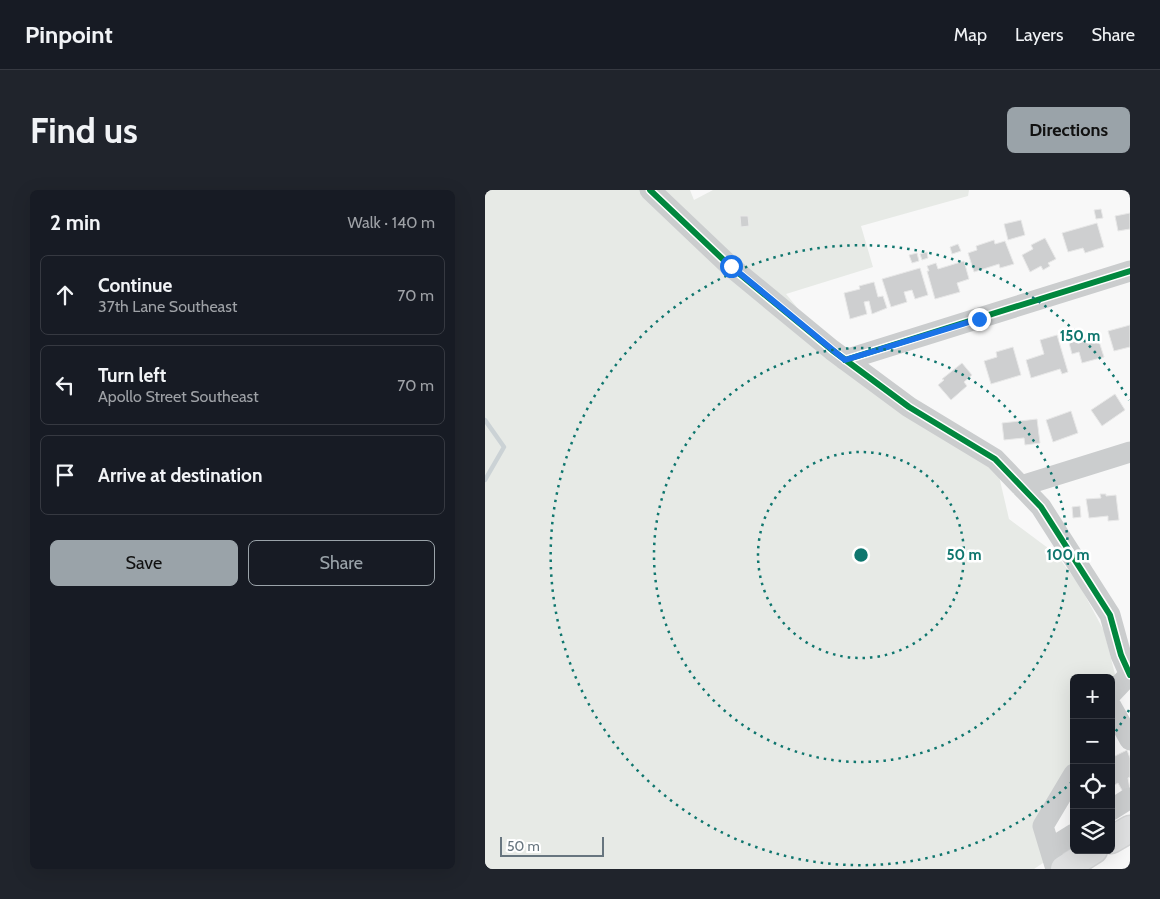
<!DOCTYPE html>
<html lang="en">
<head>
<meta charset="utf-8">
<style>
  body { margin:0; font-family:Cabin,sans-serif; background:#20242c; color:#f1f3f6 }
  .controls { position:absolute; right:15px; bottom:15px; display:grid; overflow:hidden; border-radius:8px; box-shadow:0 5px 20px #0002 }
  .controls button { width:45px; height:45px; display:grid; place-items:center; padding:0; border:0; border-bottom:1px solid #363941; background:#171b24; color:#f1f3f6; font:25px sans-serif }
  .scale { position:absolute; left:15px; bottom:12px; width:104px; box-sizing:border-box; padding-left:5px; border:2px solid #67757f; border-top:0; font-size:14px; line-height:18px; white-space:nowrap; color:#67757f; -webkit-text-stroke:4px #fff; paint-order:stroke }
  .stop { position:absolute; width:15px; height:15px; margin:-11px; border:4px solid #1a73e8; border-radius:50%; background:#fff }
  .stop.end { background:#1a73e8; border-color:#fff; box-shadow:0 1px 5px #0008 }
  .list { margin:0; padding:0; list-style:none }
  h2 { display:flex; justify-content:space-between; align-items:center; height:65px; margin:0; padding:0 20px; font-size:21px }
  h2 small { font-size:16px; font-weight:400; color:#9ea1a6 }
  .list li { display:grid; grid-template-columns:32px 1fr auto; gap:15px; align-items:center; box-sizing:border-box; height:80px; margin:0 10px 10px; padding:0 10px; border:1px solid #363941; border-radius:8px }
  .list b { display:block; font-size:19px; white-space:nowrap }
  .list p { margin:0; font-size:16px; white-space:nowrap; color:#9ea1a6 }
  .list em { font-size:16px; font-style:normal; color:#9ea1a6 }
  .actions { display:flex; gap:10px; padding:15px 20px }
  .actions a { flex:1; padding:11px 0; border:1px solid #9aa3a9; border-radius:8px; text-align:center; font-size:18px; color:#9aa3a9 }
  .actions .main { background:#9aa3a9; color:#111 }
  .icon { flex:none; width:28px; height:28px; fill:none; stroke:currentColor; stroke-width:2; stroke-linecap:round; stroke-linejoin:round }
  .map { position:relative; flex:none; width:645px; height:679px; overflow:hidden; border-radius:8px }
  header { display:flex; align-items:center; gap:30px; box-sizing:border-box; height:70px; padding:0 25px; background:#171b24; border-bottom:1px solid #363941 }
  header strong { font-size:24px }
  nav { display:flex; gap:28px; margin-inline-start:auto; font-size:18px }
  .intro { display:flex; align-items:center; justify-content:space-between; box-sizing:border-box; height:120px; padding:0 30px }
  h1 { margin:0; font-size:35px }
  .button { padding:12px 22px; border-radius:8px; background:#9aa3a9; color:#111; font-size:18px; font-weight:700 }
  main { display:flex; gap:30px; padding:0 30px }
  aside { flex:1; background:#171b24; border-radius:8px; box-shadow:0 5px 20px #0002 }
  .map>svg:first-child { display:block }
  .green { fill:#e7eae6 }
  .lines { fill:none; stroke-linecap:round; stroke-linejoin:round }
  .stream { stroke:#cbd2d5; stroke-width:4.5 }
  .building { fill:#cecfd0; stroke:#e8e8e8 }
  .major-casing { stroke:#d4d5d6; stroke-width:29 }
  .minor { stroke:#cbcdce; stroke-width:21 }
  .major { stroke:#dfe0e1; stroke-width:26 }
  .cycleway-casing { stroke:#fff; stroke-width:9 }
  .cycleway { stroke:#00873e; stroke-width:6 }
  .route { stroke:#1a73e8; stroke-width:6 }
  .ring { fill:none; stroke:#0f766e; stroke-width:2.5; stroke-dasharray:2.5 5 }
  .centre { fill:#0f766e; stroke:#fff; stroke-width:2.5 }
  .ring-label { font-size:15px; text-anchor:middle; font-weight:bold; fill:#0f766e; stroke:#fff; stroke-width:5; stroke-linejoin:round; paint-order:stroke }
</style>
</head>
<body>
<header>
<strong>Pinpoint</strong>
<nav><a>Map</a><a>Layers</a><a>Share</a></nav>
</header>
<div class="intro"><h1>Find us</h1><a class="button">Directions</a></div>
<main>
<aside>
<h2>2 min<small>Walk · 140 m</small></h2>
<ul class="list">
<li><svg class="icon" aria-label="ahead" viewBox="0 0 24 24"><path d="M12 20V5M6 11l6-6 6 6"/></svg><div><b>Continue</b><p>37th Lane Southeast</p></div><em>70 m</em></li>
<li><svg class="icon" aria-label="left" viewBox="0 0 24 24"><path d="M17 20v-9H6M10 6l-5 5 5 5"/></svg><div><b>Turn left</b><p>Apollo Street Southeast</p></div><em>70 m</em></li>
<li><svg class="icon" aria-label="arrive" viewBox="0 0 24 24"><path d="M6 21V4h12l-3 4 3 4H6"/></svg><div><b>Arrive at destination</b></div></li>
</ul>
<div class="actions"><a class="main">Save</a><a>Share</a></div>
</aside>
<div class="map">
<svg width="645" height="679" viewBox="0 0 645 679">
  <rect width="100%" height="100%" fill="#f8f8f8"/>
  <path class="green" d="M0,0H205L209,10L228,0H484L483,6L376,36L388,77L301,104L347,160L510,269L524,329L571,364L595,396L619,441L633,496L626,504V488H607L603,484L596,488H589V584L558,636L567,667L549,679H0Z"/>
  <g class="lines">
    <path class="stream" d="M0,230L19,257L0,290"/>
  </g>
  <path class="building" d="M616,19L618,28L611,29L609,20Z
    M645,23V39L633,41L630,26Z
    M255,26H263L264,36L256,37Z
    M536,30L540,45L523,50L519,34Z
    M612,33L619,57L600,63L598,58L583,62L577,43Z
    M560,48L571,69L563,73L565,76L558,80L556,76L545,82L537,65L548,59L546,55Z
    M509,50L510,54L520,51L529,74L515,78L514,74L489,82L483,63L492,60L491,56Z
    M473,54L476,61L467,64L465,57Z
    M442,62L443,68L437,70L435,64Z
    M432,63L434,71L427,73L424,65Z
    M479,71L484,89L472,93L475,102L450,109L442,81H444L442,76L451,73L453,79Z
    M435,78L443,105L430,109L427,100L419,102L422,112L406,117L397,89Z
    M389,92L393,107L398,106L402,118L387,124L384,111L379,112L382,124L365,129L359,103L375,99L374,96Z
    M645,135V157L629,161L623,141Z
    M572,145L583,182L577,184L575,179L546,188L541,170L559,164L555,150Z
    M612,145L619,167L597,173L594,162L587,164L584,153Z
    M528,157L536,185L506,194L499,171L512,167L511,162Z
    M477,173L487,185L479,192L482,196L466,210L453,195L459,190L457,189Z
    M630,204L640,220L617,236L606,220Z
    M586,221L593,243L568,252L561,230Z
    M552,229L555,253L540,255L539,248L519,250L517,233Z
    M615,304H621V306L631,305L634,330L623,331V326L604,328L601,309L616,308Z
    M595,316L596,327L588,328L587,317Z
    M642,560L645,568V587L643,588L645,599L638,602L633,593L626,597V568Z"/>
  <g class="lines">
    <g class="major-casing">
      <path id="major" d="M626,650L645,639
        M579,679L609,660"/>
    </g>
    <path class="minor" d="M165,0L245,76L347,160L424,217L510,269L556,317L625,425L636,465L645,485
      M360,170L645,81
      M536,296L645,262
      M626,504L644,485
      M626,516L645,550
      M626,620L645,608
      M565,659L589,644
      M571,679L558,636L589,584"/>
    <use href="#major" class="major"/>
    <g class="cycleway-casing">
      <path id="cycleway" d="M165,0L245,76L347,160L424,217L510,269L556,317L625,425L636,465L645,485
        M360,170L645,81"/>
    </g>
    <use href="#cycleway" class="cycleway"/>
  </g>
  <g class="lines">
    <path class="route" d="M246,76L360,170L494,129"/>
  </g>
  <g class="ring">
    <circle cx="376" cy="365" r="103"/>
    <circle cx="376" cy="365" r="207"/>
    <path d="M644 520A310 310 0 0 1 627 547M587 592A310 310 0 1 1 644 210"/>
  </g>
  <circle cx="376" cy="365" r="8" class="centre"/>
  <g class="ring-label">
    <text x="595" y="151">150 m</text>
    <text x="479" y="370">50 m</text>
    <text x="583" y="370">100 m</text>
  </g>
</svg>
<div class="controls">
<button>+</button>
<button>−</button>
<button><svg class="icon" aria-label="locate" viewBox="0 0 24 24"><circle cx="12" cy="12" r="6"/><path d="M12 2v4M12 18v4M2 12h4M18 12h4"/></svg></button>
<button><svg class="icon" aria-label="layers" viewBox="0 0 24 24"><path d="M12 4l9 5-9 5-9-5zM3 14l9 5 9-5"/></svg></button>
</div>
<div class="scale">50 m</div>
<div class="stop" style="left:246px;top:76px"></div>
<div class="stop end" style="left:494px;top:129px"></div>
</div>
</main>
</body>
</html>
